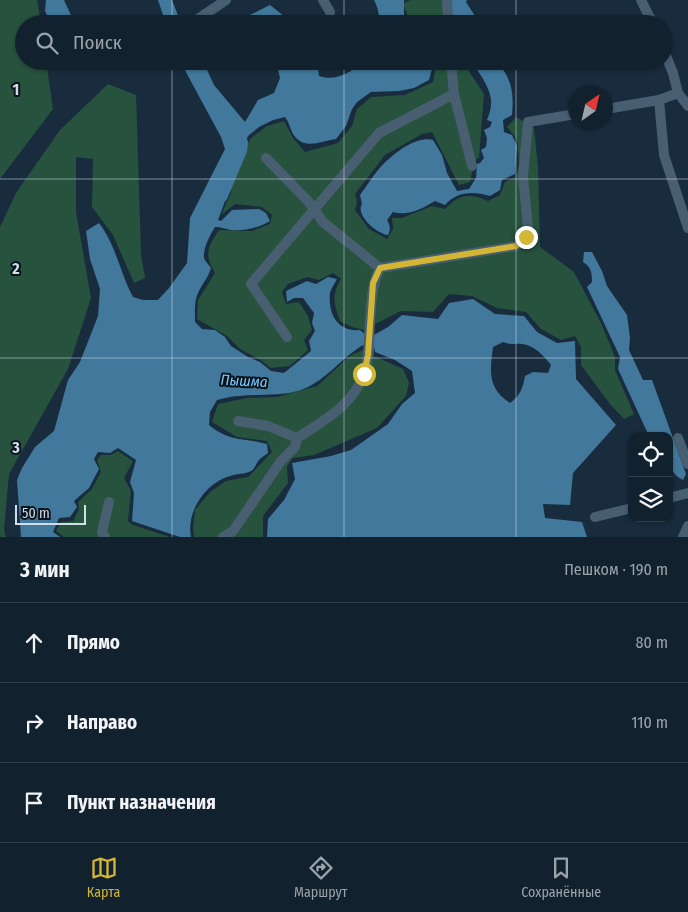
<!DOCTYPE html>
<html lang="ru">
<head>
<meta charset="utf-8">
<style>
  body { margin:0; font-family:"Fira Sans Condensed",sans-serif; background:#1f2e3a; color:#f1f3f6 }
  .controls { position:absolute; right:15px; bottom:15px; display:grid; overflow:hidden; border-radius:10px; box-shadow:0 1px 4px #0004 }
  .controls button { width:45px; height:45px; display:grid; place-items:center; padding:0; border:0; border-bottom:1px solid #313e4a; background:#12212e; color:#f1f3f6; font:25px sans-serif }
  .compass { position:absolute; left:568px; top:85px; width:45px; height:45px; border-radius:50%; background:#12212e; box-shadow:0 1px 4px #0004; rotate:34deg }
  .scale { position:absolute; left:15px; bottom:12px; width:71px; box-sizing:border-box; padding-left:5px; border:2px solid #d1dde8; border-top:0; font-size:14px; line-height:18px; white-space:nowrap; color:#d1dde8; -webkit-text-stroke:4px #0b141c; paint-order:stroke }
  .stop { position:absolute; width:15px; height:15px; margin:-11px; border:4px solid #d3b635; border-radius:50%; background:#fff }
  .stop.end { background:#d3b635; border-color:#fff; box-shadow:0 1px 5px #0008 }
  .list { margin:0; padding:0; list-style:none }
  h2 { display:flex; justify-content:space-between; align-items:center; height:65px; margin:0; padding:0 20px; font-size:21px }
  h2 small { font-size:16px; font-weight:400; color:#9ca3aa }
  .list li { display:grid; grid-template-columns:32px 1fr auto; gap:15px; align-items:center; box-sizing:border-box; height:80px; padding:0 20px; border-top:1px solid #313e4a }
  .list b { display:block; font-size:19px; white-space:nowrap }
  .list em { font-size:16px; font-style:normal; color:#9ca3aa }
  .icon { flex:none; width:28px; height:28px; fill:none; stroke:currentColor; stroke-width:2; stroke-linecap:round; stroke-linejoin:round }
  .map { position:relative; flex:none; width:688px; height:537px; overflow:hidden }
  .search { position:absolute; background:#12212e; box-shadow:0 1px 4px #0004; left:15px; right:15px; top:15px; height:55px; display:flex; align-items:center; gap:12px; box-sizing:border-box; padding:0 18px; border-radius:28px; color:#9ca3aa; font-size:19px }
  .sheet { height:305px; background:#12212e }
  nav { display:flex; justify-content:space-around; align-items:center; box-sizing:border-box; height:70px; border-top:1px solid #313e4a; background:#12212e; font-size:14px; color:#9ca3aa }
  nav a { display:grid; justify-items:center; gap:2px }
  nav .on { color:#d3b635 }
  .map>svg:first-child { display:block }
  .green { fill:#26523e }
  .water { fill:#41789b; fill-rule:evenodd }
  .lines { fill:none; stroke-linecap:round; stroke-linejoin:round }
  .river { stroke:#41789b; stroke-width:18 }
  .minor { stroke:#485e71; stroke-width:10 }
  .route { stroke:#d3b635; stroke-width:6 }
  .grid { fill:none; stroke:#d1dde8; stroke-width:1; stroke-opacity:0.55 }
  .labels { text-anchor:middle; stroke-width:4; stroke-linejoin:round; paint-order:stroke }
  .water-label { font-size:15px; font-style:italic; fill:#78caff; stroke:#0b141c }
  .grid-label { font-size:16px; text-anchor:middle; font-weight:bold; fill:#d1dde8; stroke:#0b141c; stroke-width:4; stroke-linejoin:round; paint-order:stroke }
</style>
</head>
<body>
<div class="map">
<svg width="688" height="537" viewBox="0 0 688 537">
  <rect width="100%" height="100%" fill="#182c3e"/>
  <path class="green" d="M0,0H37L41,24H24V61H46L53,109L0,179Z
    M410,0H447L451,24H411L403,4Z
    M437,61H462L484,94L479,158L475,160L470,182L459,185L432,132L422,134L385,155L355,194L357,202L355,210L369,229L387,239L393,229L392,218H402L432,206L445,209C459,194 469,193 488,201L500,195L505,182L516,177L519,165L517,139L507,127L516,117L534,128L538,167L540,247L574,272L601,323L615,357V370L634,414L624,419L610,404L581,365V347L575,336L561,340L541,329L526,312L497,308L472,296L449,294L433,312L401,311L373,325L374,356L403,369L409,383L406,396L377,428L314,455L293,458L287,466L288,483L263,516V537H194L193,529L195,510L210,492L226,481L248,477L272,452L267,441L237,437L212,422L218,404L247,398L277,397L317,386L351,355L363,350L364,330L352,327L340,321C334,303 331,296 341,279L333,273L319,280L307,277L288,284L282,292L286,304L299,302L308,316L312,330L304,340L308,350L290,366L271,368L259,359L240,349L227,336L197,319L198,300L215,273C204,254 207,248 219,230L252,231L270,224L272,215L262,207L235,204L221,215L231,193L232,172L251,138L267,126L284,121L293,138L305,152L338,143L352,126L357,109L371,97L405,95L433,82Z
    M108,84L136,95L141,254L145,278L134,283L113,235L92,207L93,159L76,157V212L91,298L68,369L9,474L4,530L6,537H0V227L16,193L60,130Z
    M118,451L133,461L124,478L131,491L128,521L133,525L170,537H64L56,531L61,522L73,521L79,509L78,502L92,489L101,472L97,460L101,455H110Z"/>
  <path class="water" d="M46,0H64L75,24H51L45,11Z
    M158,0H172L181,23L166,24Z
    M374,0H404V24H378C380,14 378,8 374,0Z
    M449,0H467L466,2L475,16L476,24H451Z
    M270,5L285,17L298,24H228L229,22L250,15Z
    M180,61H203L214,85L245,122L258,100L274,93L280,78L276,61H319L318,68L319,76C335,82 352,72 364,61H434L429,80L414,88L399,91L371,92L357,102L352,109L346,126L336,139C321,141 304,151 293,134C290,128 289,122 285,117L273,120L259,127L248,136L244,146L227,172L228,193L218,220L221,221L232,210L259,209L266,213L270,221C259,228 243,231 231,230C225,229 221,227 215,227C210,235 203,248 204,258C205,261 209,265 211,268C208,278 202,284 198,293C194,302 195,312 195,322L202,329L215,330L225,337L231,346L248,357L260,362L271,371L284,373L311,351L309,341L315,331L312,323L314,313L303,298H294L287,302L286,291L307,281L316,284L328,277L337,279C335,283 331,289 330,293C328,314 337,332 360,330L366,335L365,344C341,357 325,383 298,391C280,396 260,394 240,396C233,396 225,398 217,400L210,412L209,425C232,443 241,437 267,444L268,453C265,455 261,458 259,460C255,465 255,470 249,472C243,474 236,474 230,476C205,483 186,512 191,537H180L132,521L134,493L130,482L136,460L118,448L110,453L98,452L94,459L99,469L89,488L74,501L77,507L70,517L59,518L53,532L60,537H21L17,480L22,468L35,447L54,431L68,380L80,362L98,316L100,289L90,259L86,231L99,223C116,245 120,273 133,297L143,300H158L169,288L187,263L190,218L225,149L221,137Z
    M470,61H496C512,78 514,93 512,115L503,120L504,132L512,135L517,146L515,174L502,180L500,190L490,196C473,191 457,191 445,205L435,201C422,209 408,216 393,212L387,220C390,225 391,229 388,235C377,234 355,215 362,204L360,195C369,183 378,167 390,158C400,149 419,136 433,140L442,155L447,173L457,191L469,189L476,178L477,164L480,163L484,158L481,150L486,147L487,138L484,130L490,127L492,122L487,120C489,115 491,109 491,104C493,92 478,69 470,61Z
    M584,252H592L602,271L607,286L627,315L630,338L629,350L643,380H652L686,474L683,480C665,471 669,453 669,436H649L618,369L620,357L587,287L592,282C592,272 591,267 583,262Z
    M473,299L495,314L524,316L537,332L557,343L575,341L576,379L616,425L573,473L570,505L543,504L545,518L582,522L587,537H267L268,519L284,500L295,479L292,463L331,456L351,450L388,424L402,404L415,393L412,371L395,360L375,352L372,336L388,327L402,315L438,319L449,303ZM503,342C514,346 513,343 522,344C534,345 544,356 551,365L548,373L533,372L525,376C523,388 520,396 510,403C487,388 490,371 493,347Z"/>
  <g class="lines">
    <path class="river" d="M219,195L238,150L239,143"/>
    <path class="minor" d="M323,0L330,12
      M447,0L448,24
      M641,0L653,24
      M195,21L226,0
      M664,51L673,73L678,93L688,106
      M451,61L454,94L472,166
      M659,100L664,155L688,228
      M606,109L659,100L678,93
      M266,158L308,201L323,222L380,268
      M287,337L251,284L379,133L454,94
      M238,421L268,426L297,438
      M678,438L688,464
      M669,498L688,493
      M595,517L632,508
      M105,537L102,532L109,502
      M223,537L233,531L281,461L295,447L297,438C323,421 354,405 364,373C370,356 369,337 370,320C372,299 371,287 380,268L516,246L527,237L528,227L523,177L528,122L576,114
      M683,537L688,526"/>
  </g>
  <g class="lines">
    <path class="route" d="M364,374L368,355L373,283L380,268L516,246L526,237"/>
  </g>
  <path class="grid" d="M172,0V24M344,0V24M516,0V24M172,61V537M344,61V537M516,61V537M0,179H688M0,358H688"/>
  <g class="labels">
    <g class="water-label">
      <text transform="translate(244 381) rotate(3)" y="5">Пышма</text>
    </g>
  </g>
  <g class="grid-label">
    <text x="16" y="95">1</text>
    <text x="16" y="274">2</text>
    <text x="16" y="453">3</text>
  </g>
</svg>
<div class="controls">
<button><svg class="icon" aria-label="locate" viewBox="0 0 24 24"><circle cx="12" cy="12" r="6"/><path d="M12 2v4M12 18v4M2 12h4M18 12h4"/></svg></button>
<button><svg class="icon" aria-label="layers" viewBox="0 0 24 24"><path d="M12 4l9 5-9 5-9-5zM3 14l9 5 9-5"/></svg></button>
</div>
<svg class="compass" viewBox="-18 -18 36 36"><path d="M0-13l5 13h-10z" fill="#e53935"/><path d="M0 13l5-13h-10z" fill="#9ca3aa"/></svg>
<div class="scale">50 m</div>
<div class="stop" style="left:364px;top:374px"></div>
<div class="stop end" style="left:526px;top:237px"></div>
<div class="search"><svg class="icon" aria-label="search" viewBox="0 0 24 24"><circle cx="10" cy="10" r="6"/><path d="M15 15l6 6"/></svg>Поиск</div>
</div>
<section class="sheet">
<h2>3 мин<small>Пешком · 190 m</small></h2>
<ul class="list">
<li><svg class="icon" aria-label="ahead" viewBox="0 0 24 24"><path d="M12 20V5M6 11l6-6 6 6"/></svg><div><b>Прямо</b></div><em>80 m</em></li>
<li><svg class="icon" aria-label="right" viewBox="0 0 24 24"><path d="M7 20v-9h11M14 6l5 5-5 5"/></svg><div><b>Направо</b></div><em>110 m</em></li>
<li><svg class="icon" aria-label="arrive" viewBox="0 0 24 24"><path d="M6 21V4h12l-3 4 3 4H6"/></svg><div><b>Пункт назначения</b></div></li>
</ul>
</section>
<nav>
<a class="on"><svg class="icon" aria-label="map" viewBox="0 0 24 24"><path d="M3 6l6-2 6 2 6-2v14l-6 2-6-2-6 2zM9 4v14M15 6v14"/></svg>Карта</a>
<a><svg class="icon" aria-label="directions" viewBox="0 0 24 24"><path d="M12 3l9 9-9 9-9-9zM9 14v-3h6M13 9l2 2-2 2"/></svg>Маршрут</a>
<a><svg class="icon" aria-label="saved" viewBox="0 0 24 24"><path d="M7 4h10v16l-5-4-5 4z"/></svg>Сохранённые</a>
</nav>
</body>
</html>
